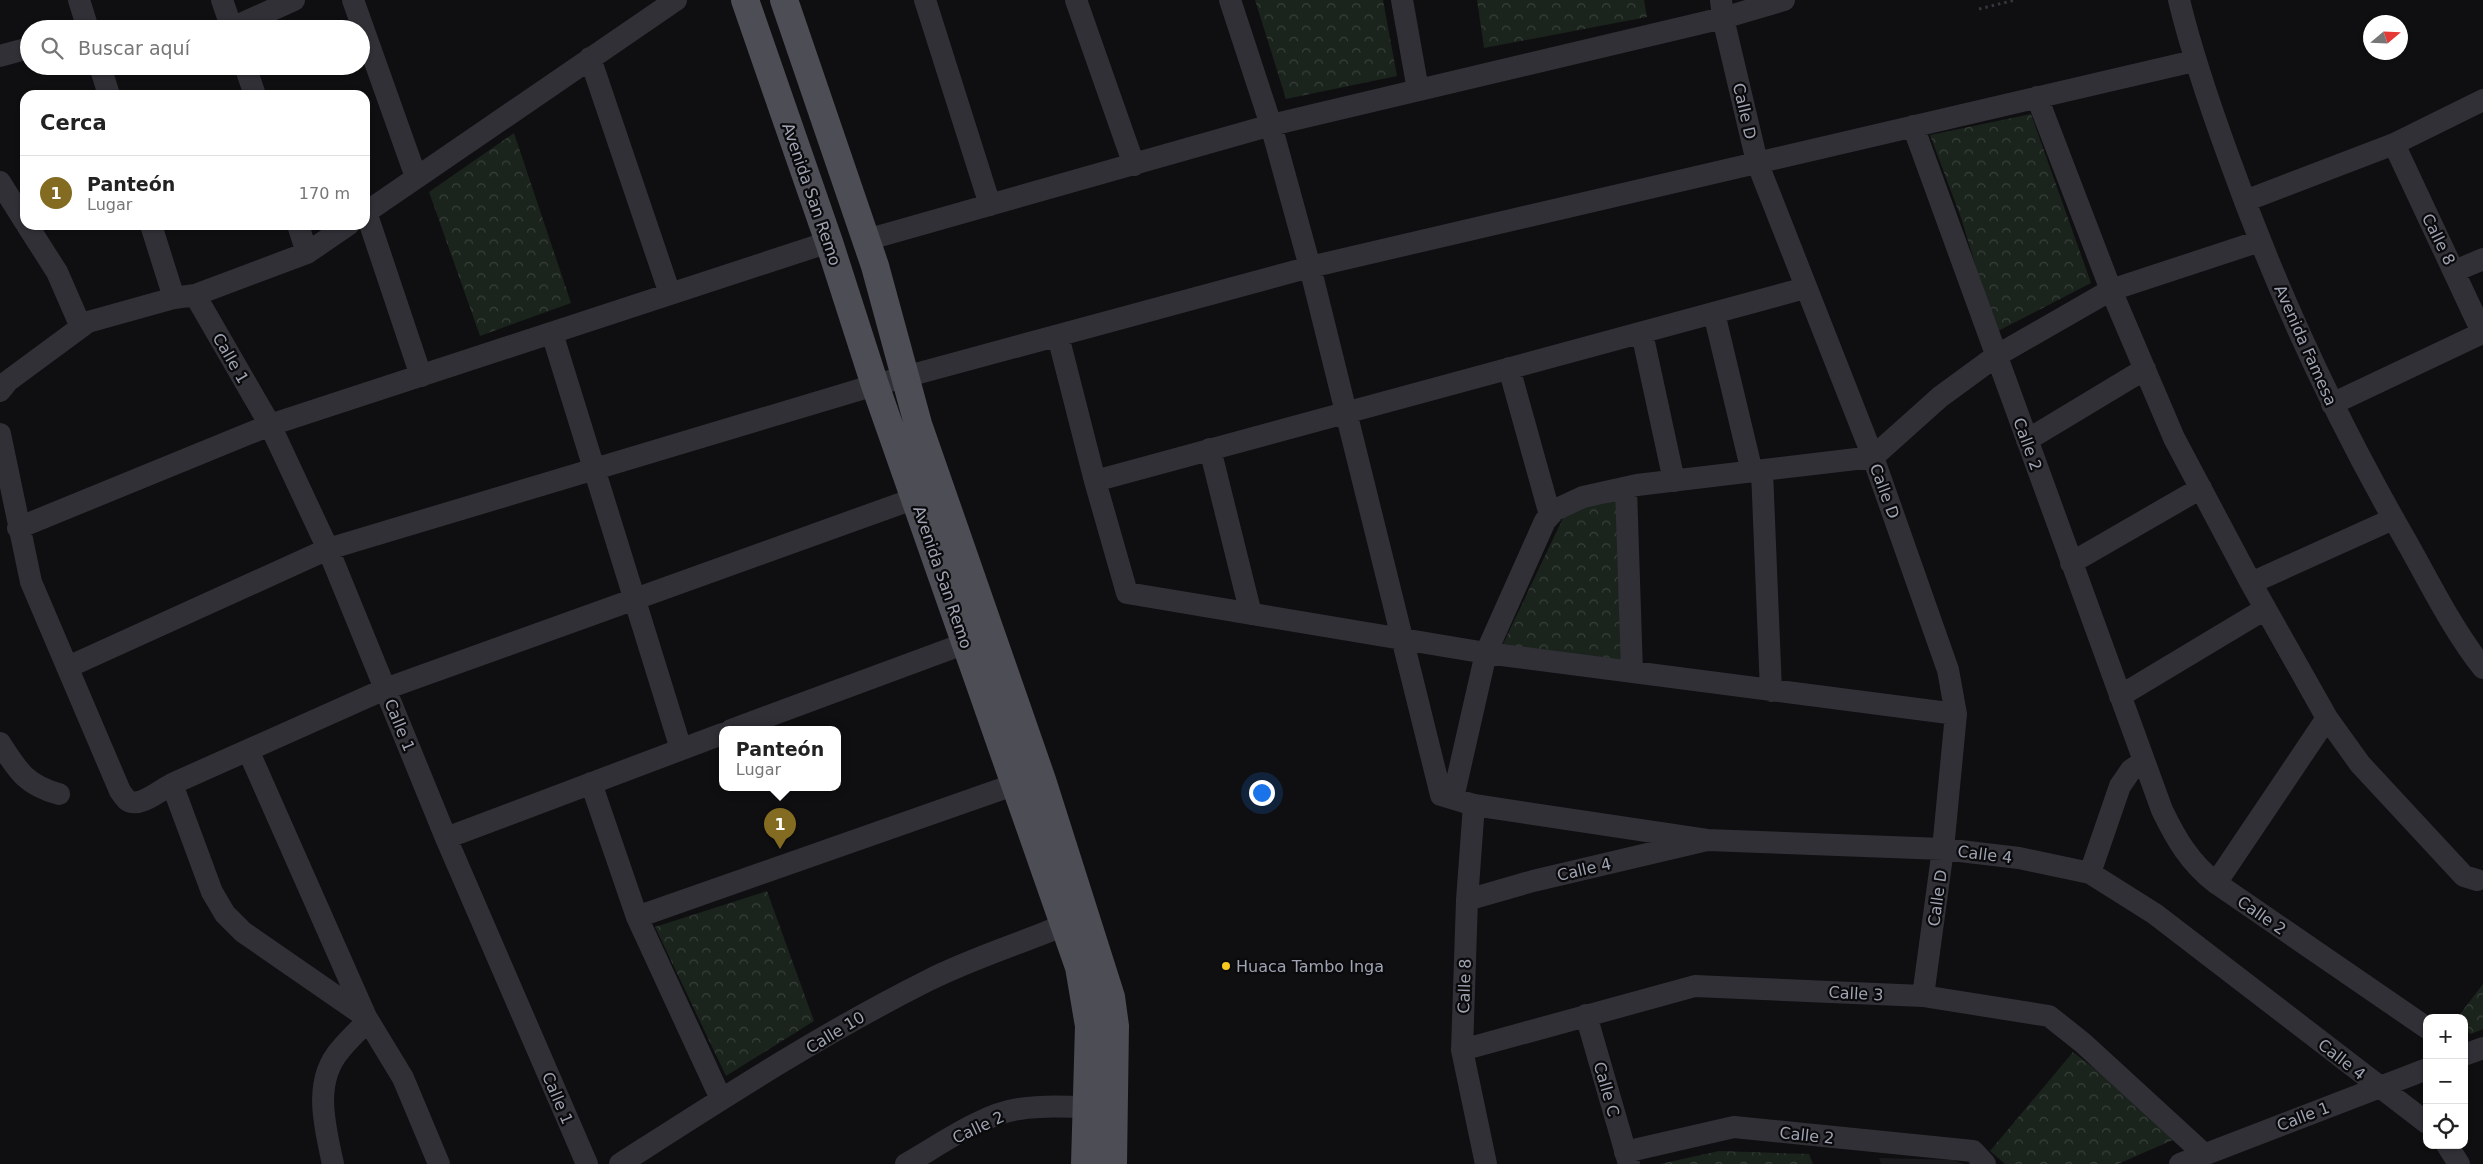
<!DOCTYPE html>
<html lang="es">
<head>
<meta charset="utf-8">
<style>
  body { margin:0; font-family:"DejaVu Sans",sans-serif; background:#f2f2f2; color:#222 }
  .controls { position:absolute; right:15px; bottom:15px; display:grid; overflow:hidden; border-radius:10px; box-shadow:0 1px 4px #0004 }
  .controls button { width:45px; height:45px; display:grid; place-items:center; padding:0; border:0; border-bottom:1px solid #e0e0e0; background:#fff; color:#222; font:25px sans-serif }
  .compass { position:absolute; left:2363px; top:15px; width:45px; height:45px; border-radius:50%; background:#fff; box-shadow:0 1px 4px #0004; rotate:71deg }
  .you { position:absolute; left:1261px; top:792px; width:18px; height:18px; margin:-12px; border:4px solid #fff; border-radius:50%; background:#1a73e8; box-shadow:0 0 0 8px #1a73e833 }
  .badge { display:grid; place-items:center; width:32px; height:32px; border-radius:50%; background:#836c21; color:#fff; font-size:16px; font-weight:700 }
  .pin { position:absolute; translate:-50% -41px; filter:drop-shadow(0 1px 2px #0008) }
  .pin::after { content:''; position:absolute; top:26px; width:18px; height:15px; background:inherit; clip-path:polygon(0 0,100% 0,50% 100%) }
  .popup { position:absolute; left:719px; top:726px; width:122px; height:65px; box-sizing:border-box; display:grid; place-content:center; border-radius:10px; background:#fff; filter:drop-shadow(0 1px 4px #0005); font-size:16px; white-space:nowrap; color:#767676 }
  .popup b { font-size:19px; color:#222 }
  .popup::after { content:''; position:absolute; left:50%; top:100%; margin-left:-10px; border:10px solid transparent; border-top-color:#fff }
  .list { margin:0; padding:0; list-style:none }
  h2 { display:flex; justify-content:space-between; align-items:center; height:65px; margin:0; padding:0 20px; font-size:21px }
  h2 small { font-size:16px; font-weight:400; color:#767676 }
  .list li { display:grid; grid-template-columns:32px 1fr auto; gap:15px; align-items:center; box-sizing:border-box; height:75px; padding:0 20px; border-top:1px solid #e0e0e0 }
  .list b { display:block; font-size:19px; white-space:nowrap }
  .list p { margin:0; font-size:16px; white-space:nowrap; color:#767676 }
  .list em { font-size:16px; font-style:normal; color:#767676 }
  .icon { flex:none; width:28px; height:28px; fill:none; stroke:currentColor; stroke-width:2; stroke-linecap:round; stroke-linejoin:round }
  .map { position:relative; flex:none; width:2483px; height:1164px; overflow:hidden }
  .search { position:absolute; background:#fff; box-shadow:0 1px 4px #0004; left:20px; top:20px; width:350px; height:55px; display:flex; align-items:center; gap:12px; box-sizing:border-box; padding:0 18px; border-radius:28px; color:#767676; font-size:19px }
  .panel { position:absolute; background:#fff; box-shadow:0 1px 4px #0004; left:20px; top:90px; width:350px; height:140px; border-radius:15px }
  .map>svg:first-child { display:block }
  .built { fill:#1b1b1e }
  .park { fill:url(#park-crowns) }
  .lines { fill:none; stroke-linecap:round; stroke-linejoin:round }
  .path { stroke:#36373d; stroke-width:3; stroke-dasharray:2.5 4; stroke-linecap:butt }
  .minor { stroke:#303036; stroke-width:22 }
  .major { stroke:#4c4d55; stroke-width:28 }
  .poi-dot { fill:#f9c71f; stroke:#0a0a0c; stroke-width:2 }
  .labels { text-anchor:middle; stroke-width:4.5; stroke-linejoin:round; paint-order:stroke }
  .street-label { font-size:16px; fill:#9fa3b2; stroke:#0a0a0c }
  .poi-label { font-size:16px; fill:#9fa3b2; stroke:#0a0a0c; text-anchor:start }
</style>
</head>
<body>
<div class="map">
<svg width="2483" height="1164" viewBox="0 0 2483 1164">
  <defs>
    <pattern id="park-crowns" width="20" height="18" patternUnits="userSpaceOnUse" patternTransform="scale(1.25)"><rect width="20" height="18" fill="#1b231d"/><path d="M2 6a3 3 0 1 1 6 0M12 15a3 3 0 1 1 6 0" fill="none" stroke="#39403b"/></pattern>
  </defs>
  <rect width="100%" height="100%" fill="#0f0f11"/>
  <path class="built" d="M1879,1158L1953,1160L1964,1164H1881Z"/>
  <path class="park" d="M1255,0H1383L1397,76L1286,99Z
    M1477,0H1644L1647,17L1484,48Z
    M2031,114L2091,283L1996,332L1961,218L1930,135Z
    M514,133L571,303L480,336L429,192Z
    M1621,498L1625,661L1502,646L1564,516L1585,507Z
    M767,891L814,1021L726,1076L655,927Z
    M2483,984V1029L2471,1034L2464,1030V1018H2457Z
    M2073,1052L2182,1136L2118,1164H2005L1990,1151Z
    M1719,1151L1809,1154L1813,1164H1660Z"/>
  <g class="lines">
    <path class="path" d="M1979,9L2015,0"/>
    <path class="minor" d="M79,0L88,29
      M222,0L232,29
      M353,0L416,177
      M925,0L990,205
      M1076,0L1134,165
      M1230,0L1271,125L1310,267L1441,795L1474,805L1707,840
      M1402,0L1418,90
      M1721,0L1723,18L1757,162L1873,457L1948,670L1956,714L1943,849L1923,996
      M2179,0C2192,54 2210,106 2229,158C2276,290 2335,417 2405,539C2429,581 2452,629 2483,668
      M232,28L294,0
      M0,56L29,48
      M590,58L670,294
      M100,66L109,95
      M245,66L255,95
      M2037,97L2111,290L2174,438L2251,583L2327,718L2360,764L2464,876L2477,880
      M1913,126L2162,810C2176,839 2190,863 2216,883L2427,1028
      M2394,144L2483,334
      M0,182L25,222
      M2245,201L2394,144L2483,100
      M366,212L421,376
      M365,213L676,0
      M27,225L57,272L81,327
      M151,225L174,298
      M298,225L307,253
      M866,240L1271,125L1723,18L1784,0
      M2455,271L2483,259
      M195,295L270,425L328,549L446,838L587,1164
      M1714,313L1752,472
      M552,333L681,749
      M1642,333L1674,481
      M1058,336L1095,481L1127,593L1486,653L1956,714
      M1509,368L1550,515
      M0,391L8,381L88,322L174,298L195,295L307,253L348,225
      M2332,404L2482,333
      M0,434L31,582L120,791C122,794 125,798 127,800C139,809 162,789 172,784L385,689L916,498
      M2027,440L2145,369
      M1210,449L1251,614
      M1762,471L1771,691
      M1095,481L1805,288
      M1626,488L1632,672
      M18,528L270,425L829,242
      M2071,563L2201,488
      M2251,583L2393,519
      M68,667L328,549L875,385L1310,267L2194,61
      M2120,696L2265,609
      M731,730L966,643
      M0,743C18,771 26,785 59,794
      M248,750L366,1017L403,1078L439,1164
      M591,783L637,917L721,1099
      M172,784L212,892L225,914L243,932L366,1017
      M1453,798L1486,653L1545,521L1555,510L1583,497L1637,485L1873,457L1940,397L1996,356L2111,290L2260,241
      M1474,805L1467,900L1462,1050L1486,1164
      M446,838L722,734
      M2090,873L2120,786L2131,770L2144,761
      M2216,883L2327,718
      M1467,900L1533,881L1707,840L1943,849L2019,858L2090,873L2155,914L2427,1123
      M637,917L1016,784
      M1586,1015L1629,1164
      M1462,1050L1695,986L1923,996L2049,1016L2083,1043L2204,1154
      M2464,1055L2483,1048
      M2447,1145L2459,1164
      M1625,1152L1734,1127L1973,1151L1985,1164
      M333,1164C325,1127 312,1081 341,1049C349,1039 359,1030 368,1021
      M620,1164C720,1100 821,1034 927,981C970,959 1019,944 1064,925
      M906,1164C938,1146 982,1114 1019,1109C1047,1105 1075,1107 1104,1108
      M2180,1164L2427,1069"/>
    <path class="major" d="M745,0L829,242L875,385L1079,967L1089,1026L1085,1164
      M784,0L875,266L918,424L1042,780L1111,997L1115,1026L1113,1164"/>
  </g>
  <circle class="poi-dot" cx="1226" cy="966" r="5"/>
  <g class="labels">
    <g class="street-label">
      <text transform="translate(1745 111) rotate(77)" y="6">Calle D</text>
      <text transform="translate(812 194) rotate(71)" y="6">Avenida San Remo</text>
      <text transform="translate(2439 239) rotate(64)" y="6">Calle 8</text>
      <text transform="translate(2306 345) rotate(66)" y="6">Avenida Famesa</text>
      <text transform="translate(231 358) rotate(60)" y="6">Calle 1</text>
      <text transform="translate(2028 444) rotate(70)" y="6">Calle 2</text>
      <text transform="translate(1885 491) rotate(70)" y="6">Calle D</text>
      <text transform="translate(943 577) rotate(71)" y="6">Avenida San Remo</text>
      <text transform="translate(400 725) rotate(68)" y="6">Calle 1</text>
      <text transform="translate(1985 854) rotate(7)" y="6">Calle 4</text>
      <text transform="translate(1584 869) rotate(-13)" y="6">Calle 4</text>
      <text transform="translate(1937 898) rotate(-82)" y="6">Calle D</text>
      <text transform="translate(2262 915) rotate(35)" y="6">Calle 2</text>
      <text transform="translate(1464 986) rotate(-88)" y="6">Calle 8</text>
      <text transform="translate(1856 993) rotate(3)" y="6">Calle 3</text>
      <text transform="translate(835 1032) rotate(-31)" y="6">Calle 10</text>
      <text transform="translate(2342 1059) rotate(38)" y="6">Calle 4</text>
      <text transform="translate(1607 1089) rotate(74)" y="6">Calle C</text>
      <text transform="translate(558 1098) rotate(67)" y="6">Calle 1</text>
      <text transform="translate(2303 1116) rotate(-21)" y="6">Calle 1</text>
      <text transform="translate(978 1127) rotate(-25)" y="6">Calle 2</text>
      <text transform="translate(1807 1135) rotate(6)" y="6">Calle 2</text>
    </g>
    <g class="poi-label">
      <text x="1236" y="972">Huaca Tambo Inga</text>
    </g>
  </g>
</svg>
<div class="controls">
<button>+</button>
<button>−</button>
<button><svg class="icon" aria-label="locate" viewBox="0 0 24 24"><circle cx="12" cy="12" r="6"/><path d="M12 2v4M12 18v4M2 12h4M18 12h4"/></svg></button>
</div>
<svg class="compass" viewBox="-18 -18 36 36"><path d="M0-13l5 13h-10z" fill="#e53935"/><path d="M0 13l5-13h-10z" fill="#767676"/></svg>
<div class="you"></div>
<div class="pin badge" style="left:780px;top:849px">1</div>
<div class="popup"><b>Panteón</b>Lugar</div>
<div class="search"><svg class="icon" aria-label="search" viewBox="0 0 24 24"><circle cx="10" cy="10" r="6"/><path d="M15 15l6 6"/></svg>Buscar aquí</div>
<section class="panel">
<h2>Cerca<small></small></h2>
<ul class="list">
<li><span class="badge">1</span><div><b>Panteón</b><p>Lugar</p></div><em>170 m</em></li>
</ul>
</section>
</div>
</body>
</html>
